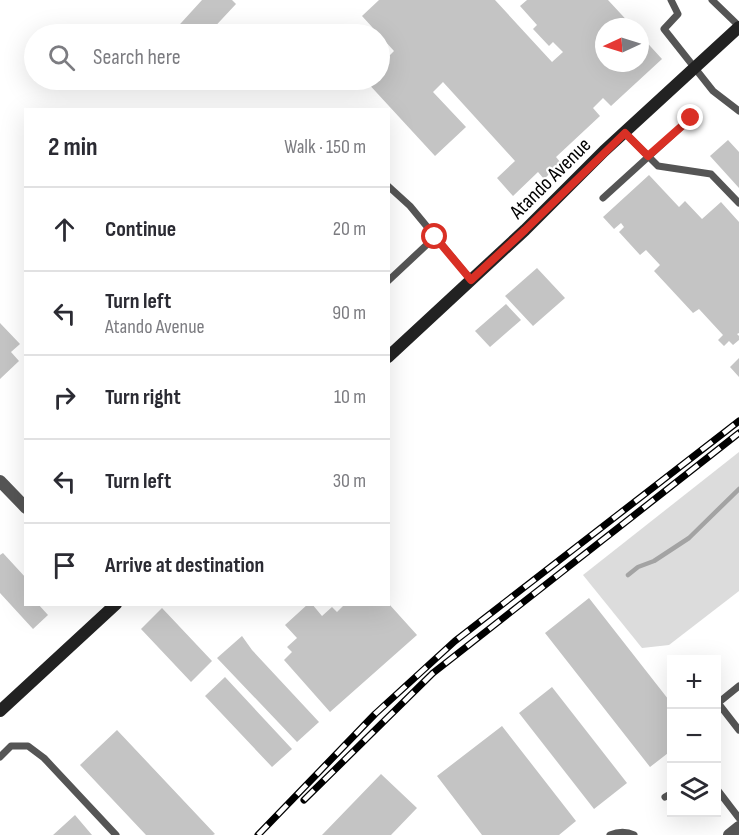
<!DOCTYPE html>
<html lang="en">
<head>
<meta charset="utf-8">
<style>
  body { margin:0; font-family:"Sofia Sans Condensed",sans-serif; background:#f7f7f7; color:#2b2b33 }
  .controls { position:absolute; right:18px; bottom:18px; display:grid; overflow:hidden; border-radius:0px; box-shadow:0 6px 24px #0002 }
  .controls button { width:54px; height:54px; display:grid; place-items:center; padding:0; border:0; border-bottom:2px solid #e1e1e2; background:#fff; color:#2b2b33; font:30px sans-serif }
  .compass { position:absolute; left:595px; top:18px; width:54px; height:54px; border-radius:50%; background:#fff; box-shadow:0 6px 24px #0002; rotate:266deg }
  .stop { position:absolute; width:18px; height:18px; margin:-14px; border:4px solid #d93025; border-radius:50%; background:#fff }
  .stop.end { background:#d93025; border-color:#fff; box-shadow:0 2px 6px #0008 }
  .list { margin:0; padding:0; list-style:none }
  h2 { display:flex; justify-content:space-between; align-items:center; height:78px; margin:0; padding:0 24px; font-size:26px }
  h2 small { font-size:20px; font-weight:400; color:#7c7c81 }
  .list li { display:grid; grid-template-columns:39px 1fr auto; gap:18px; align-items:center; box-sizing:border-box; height:84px; padding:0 24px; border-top:2px solid #e1e1e2 }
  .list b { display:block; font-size:22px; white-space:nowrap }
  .list p { margin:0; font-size:20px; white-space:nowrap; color:#7c7c81 }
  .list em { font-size:20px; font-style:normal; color:#7c7c81 }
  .icon { flex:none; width:33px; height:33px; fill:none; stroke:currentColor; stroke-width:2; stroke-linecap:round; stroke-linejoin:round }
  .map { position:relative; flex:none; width:739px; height:835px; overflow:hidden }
  .search { position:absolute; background:#fff; box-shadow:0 6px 24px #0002; left:24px; top:24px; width:366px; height:66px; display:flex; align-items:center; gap:15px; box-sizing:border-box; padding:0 21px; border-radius:33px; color:#7c7c81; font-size:22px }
  .panel { position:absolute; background:#fff; box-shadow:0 6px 24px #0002; left:24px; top:108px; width:366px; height:498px; border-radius:0px }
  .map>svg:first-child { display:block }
  .green { fill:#dcdcdc }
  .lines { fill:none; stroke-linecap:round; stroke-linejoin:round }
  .stream { stroke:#a3a3a3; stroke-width:4.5 }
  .building { fill:#c4c4c4 }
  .service { stroke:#555; stroke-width:7 }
  .minor { stroke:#555; stroke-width:12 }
  .secondary { stroke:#222; stroke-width:12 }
  .rail-casing { stroke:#000; stroke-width:7 }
  .rail { stroke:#fff; stroke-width:4.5; stroke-dasharray:14; stroke-linecap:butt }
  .route { stroke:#d93025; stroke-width:8 }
  .labels { text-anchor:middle; stroke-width:4.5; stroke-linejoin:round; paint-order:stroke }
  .street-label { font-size:21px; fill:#000; stroke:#fff }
</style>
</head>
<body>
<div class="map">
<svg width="739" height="835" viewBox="0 0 739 835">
  <rect width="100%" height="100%" fill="#fff"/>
  <path class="green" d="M739,452V591L669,645L642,648L583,575Z"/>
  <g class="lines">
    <path class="stream" d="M628,575L638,567L654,561L689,538L739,489"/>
  </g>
  <path class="building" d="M202,0H232L236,4L208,34H171Z
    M379,0H495L552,62L563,52L553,42L549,46L533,29L537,25L520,6L527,0H608L633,27H604V63H640V35L662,59L611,106L603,98L593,108L600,116L556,157L561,163L544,179L538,172L513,196L497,178L515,161L443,82L433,92L466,127L435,156L365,80H380V65L394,51L362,16Z
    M728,140L739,152V188L710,156Z
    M649,175L679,207L685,201L702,219L721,202L739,222V333L737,334L739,336V340L733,345L729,341L724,346L718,340L723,335L699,309L693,313L654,271L660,265L646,250L640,255L619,232L624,227L621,223L614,229L603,217Z
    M537,268L565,298L533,326L505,296Z
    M506,304L521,320L490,347L475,331Z
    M0,323L20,344L11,352L19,361L0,379Z
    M739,358V377L730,367Z
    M3,553L26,578V604H38L48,615L33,629L0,593V555Z
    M589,598L672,704V750L650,767L545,633Z
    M308,604H312L322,616L332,607L337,612L345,604H389L417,635L330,712L284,660L292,652L287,647L297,638L285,625Z
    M162,608L212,661L191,682L141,629Z
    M242,636L252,650L319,722L297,742L217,658Z
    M225,677L292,749L272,767L205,696Z
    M552,687L627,783L594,809L519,713Z
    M502,726L576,821L559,835H482L437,776Z
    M117,730L215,834L213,835H146L80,765Z
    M381,774L417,808L391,835H322Z
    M75,815L92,835H53Z"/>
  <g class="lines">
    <path class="service" d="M671,0L678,14L664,29L713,91L739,111
      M712,0L739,26
      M625,133L658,166L711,174L739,203
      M388,186L410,206L471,280
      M603,198L691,118
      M388,281L435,237
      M739,686L718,703L739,730
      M0,757L11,746H28L44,758L116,835
      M716,788L739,818
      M665,797L672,793
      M610,835C617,832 626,831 634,835"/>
    <path class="minor" d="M0,481L26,508
      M729,835L739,827"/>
    <path class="secondary" d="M388,357L525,230L604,151L739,27
      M0,711L116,604"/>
    <g class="rail-casing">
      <path id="rail" d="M304,800L433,673L739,433
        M258,835L375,714L455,641L739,421"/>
    </g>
    <use href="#rail" class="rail"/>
  </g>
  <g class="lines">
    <path class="route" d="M435,237L471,280L525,230L625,133L648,156L691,118"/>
  </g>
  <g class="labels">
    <g class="street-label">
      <text transform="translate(550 178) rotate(-45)" y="7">Atando Avenue</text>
    </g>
  </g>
</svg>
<div class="controls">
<button>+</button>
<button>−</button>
<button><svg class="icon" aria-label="layers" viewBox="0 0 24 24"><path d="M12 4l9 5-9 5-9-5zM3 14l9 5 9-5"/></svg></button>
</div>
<svg class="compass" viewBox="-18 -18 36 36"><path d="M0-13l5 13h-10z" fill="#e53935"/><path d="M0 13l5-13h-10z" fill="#7c7c81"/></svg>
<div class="stop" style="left:435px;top:237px"></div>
<div class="stop end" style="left:691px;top:118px"></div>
<div class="search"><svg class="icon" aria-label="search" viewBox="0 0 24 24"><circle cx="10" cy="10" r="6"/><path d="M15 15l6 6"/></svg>Search here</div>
<section class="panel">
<h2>2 min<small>Walk · 150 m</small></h2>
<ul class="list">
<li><svg class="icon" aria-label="ahead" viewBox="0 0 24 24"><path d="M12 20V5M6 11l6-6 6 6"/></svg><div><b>Continue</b></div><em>20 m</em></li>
<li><svg class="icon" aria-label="left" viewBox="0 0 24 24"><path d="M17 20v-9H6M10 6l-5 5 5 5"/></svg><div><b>Turn left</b><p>Atando Avenue</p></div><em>90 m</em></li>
<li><svg class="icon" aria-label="right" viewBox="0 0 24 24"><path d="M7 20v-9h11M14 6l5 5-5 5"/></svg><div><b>Turn right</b></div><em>10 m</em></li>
<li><svg class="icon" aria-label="left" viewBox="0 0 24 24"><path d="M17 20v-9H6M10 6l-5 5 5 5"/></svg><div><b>Turn left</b></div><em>30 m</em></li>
<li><svg class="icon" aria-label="arrive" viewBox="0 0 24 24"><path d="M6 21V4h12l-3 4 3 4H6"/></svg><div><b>Arrive at destination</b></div></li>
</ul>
</section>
</div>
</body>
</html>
